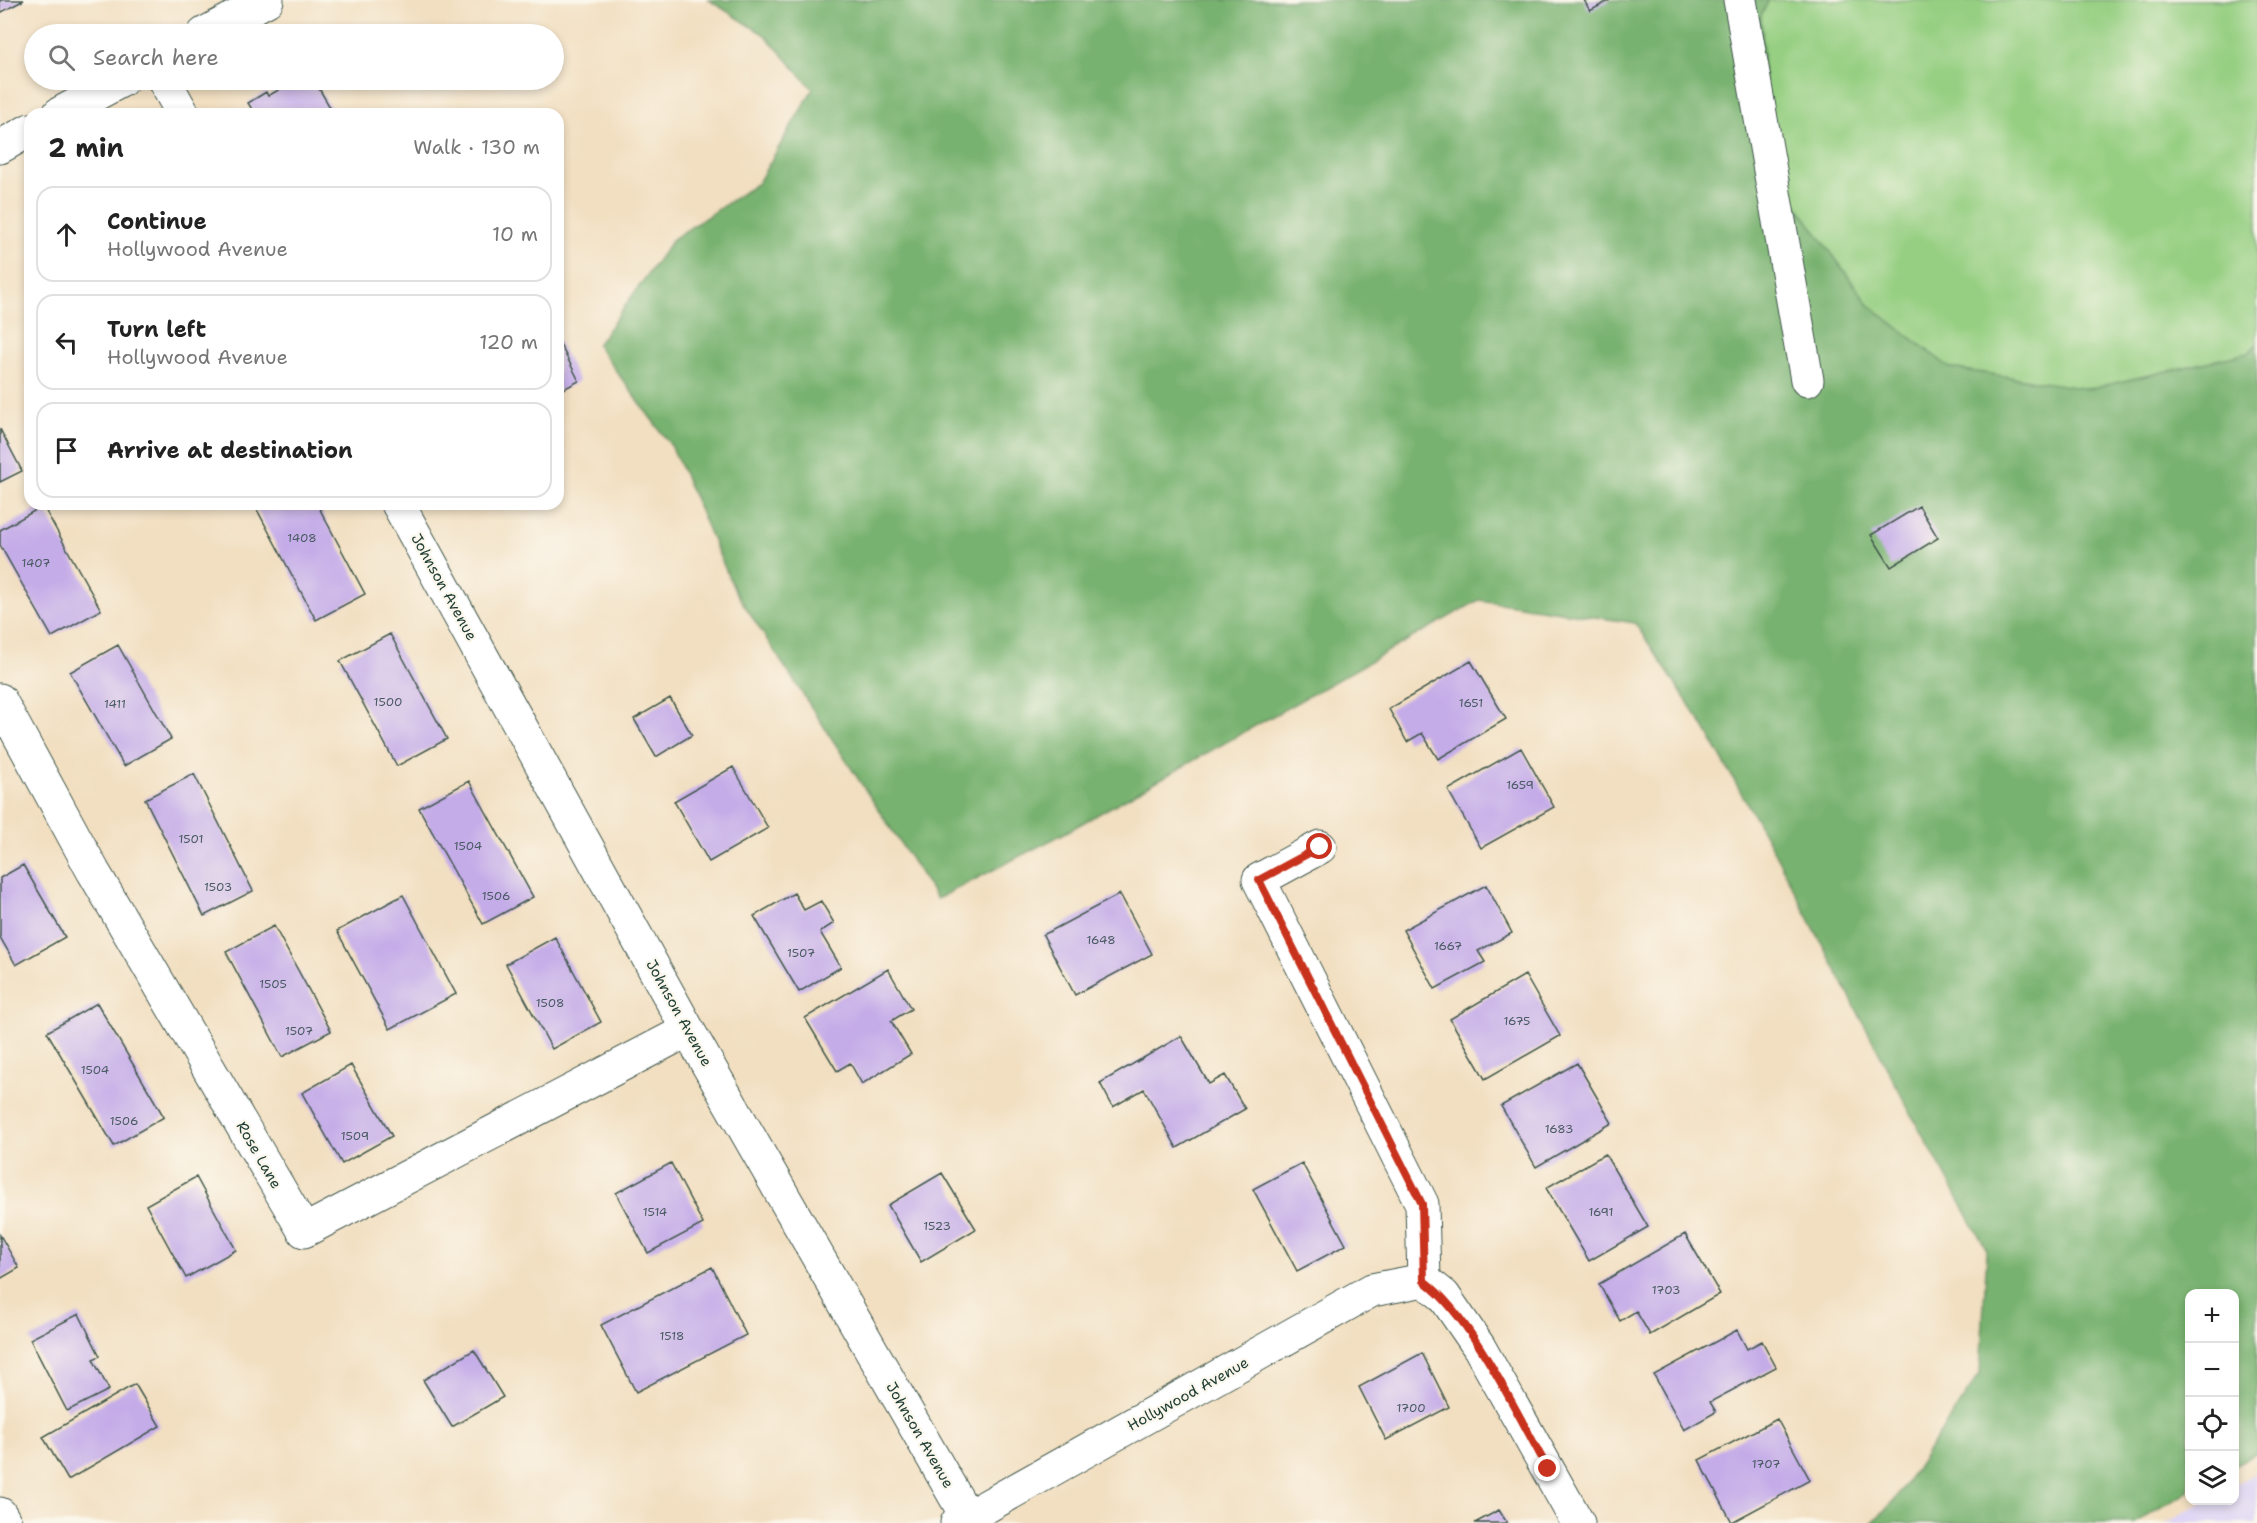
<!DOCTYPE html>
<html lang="en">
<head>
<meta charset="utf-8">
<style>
  body { margin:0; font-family:"Shantell Sans",sans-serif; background:#f6f6f6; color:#222 }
  .controls { position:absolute; right:18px; bottom:18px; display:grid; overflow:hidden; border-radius:12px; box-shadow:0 3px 9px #0003 }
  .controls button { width:54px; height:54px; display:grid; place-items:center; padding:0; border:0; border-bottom:2px solid #e0e0e0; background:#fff; color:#222; font:30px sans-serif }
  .stop { position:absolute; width:18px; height:18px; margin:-14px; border:4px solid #c8321e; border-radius:50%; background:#fff }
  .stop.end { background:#c8321e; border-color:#fff; box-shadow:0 2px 6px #0008 }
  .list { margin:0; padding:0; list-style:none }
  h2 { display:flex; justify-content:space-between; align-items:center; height:78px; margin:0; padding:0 24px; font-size:26px }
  h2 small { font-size:20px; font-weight:400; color:#767676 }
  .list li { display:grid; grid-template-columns:39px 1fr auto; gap:18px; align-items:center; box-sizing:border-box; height:96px; margin:0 12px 12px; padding:0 12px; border:2px solid #e0e0e0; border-radius:18px }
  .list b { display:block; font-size:22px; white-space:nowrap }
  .list p { margin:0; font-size:20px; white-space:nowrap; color:#767676 }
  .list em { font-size:20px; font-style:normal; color:#767676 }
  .icon { flex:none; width:33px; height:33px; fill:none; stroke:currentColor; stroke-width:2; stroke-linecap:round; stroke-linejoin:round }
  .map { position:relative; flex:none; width:2257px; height:1523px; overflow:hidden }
  .search { position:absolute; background:#fff; box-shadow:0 3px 9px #0003; left:24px; top:24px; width:540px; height:66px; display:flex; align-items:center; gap:15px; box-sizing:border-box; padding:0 21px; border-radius:33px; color:#767676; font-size:22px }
  .panel { position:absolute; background:#fff; box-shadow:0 3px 9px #0003; left:24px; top:108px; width:540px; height:402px; border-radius:18px }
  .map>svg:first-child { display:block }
  .built { fill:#dfd5f5 }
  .green { fill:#96cf82; stroke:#5a865b; stroke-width:1.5 }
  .forest { fill:#78b270; stroke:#4c7852; stroke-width:1.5 }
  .building { fill:#c4ace8 }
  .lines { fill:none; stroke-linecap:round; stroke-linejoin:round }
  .minor-casing { stroke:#3f5549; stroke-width:35 }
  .minor { stroke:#fff; stroke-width:33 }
  .route { stroke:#c8321e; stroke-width:8 }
  .labels { text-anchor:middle; stroke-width:4.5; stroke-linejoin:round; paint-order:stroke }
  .number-label { font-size:12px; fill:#485961 }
  .street-label { font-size:15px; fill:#1f3d34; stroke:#fbf7ec }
</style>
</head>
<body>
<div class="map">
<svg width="2257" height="1523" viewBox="0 0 2257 1523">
  <rect width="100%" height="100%" fill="#fbf7ec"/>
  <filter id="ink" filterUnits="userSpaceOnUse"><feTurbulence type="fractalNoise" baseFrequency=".0167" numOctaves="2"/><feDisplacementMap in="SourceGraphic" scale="12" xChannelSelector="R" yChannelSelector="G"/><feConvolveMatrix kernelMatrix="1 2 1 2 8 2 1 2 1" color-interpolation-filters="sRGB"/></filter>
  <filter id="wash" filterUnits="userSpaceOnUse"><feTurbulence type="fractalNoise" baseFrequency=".008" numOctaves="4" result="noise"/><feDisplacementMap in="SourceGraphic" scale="24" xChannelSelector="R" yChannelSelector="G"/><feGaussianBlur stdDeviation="1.35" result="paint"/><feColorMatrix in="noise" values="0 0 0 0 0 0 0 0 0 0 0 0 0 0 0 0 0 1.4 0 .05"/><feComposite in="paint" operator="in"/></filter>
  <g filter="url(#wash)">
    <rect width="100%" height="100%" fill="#f2dfc1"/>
    <path class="built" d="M2257,1472V1523H2165L2205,1501L2234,1500L2235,1484Z"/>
    <path class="green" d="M1769,0H2257V344L2248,353L2088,389L1950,368L1869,305L1795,203L1766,120L1761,15Z"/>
    <path class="forest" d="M709,0H1769L1761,15L1766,120L1795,203L1869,305L1950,368L2088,389L2248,353L2257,344V1453L2235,1465L2234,1294H2190L2189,1491L2135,1523H1872L1896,1498L1980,1374L1987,1250L1912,1116L1770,844L1704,727L1635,623L1479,600L1061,835L937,899L735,591L672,447L597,345L673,239L758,183L813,89L765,35Z"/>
    <g id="blocks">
      <path class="building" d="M0,0H24L0,13Z
        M1584,0H1610L1590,11Z
        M296,80H314L334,114H255L248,103L266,92L268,96Z
        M558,340L579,381L558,392Z
        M0,429L22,471L0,482Z
        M254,504H317L365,594L316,620Z
        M43,506L101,610L52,637L0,545V530Z
        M1919,506L1938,538L1891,567L1871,535Z
        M390,634L447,739L397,766L340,661Z
        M118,645L171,739L124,766L70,672Z
        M1471,661L1506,719L1438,759L1422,733L1407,742L1389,709Z
        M670,698L692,735L656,757L634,719Z
        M1521,748L1554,807L1481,848L1448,790Z
        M733,767L768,828L709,862L674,801Z
        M194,774L253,891L204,916L145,799Z
        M469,781L533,897L483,924L419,808Z
        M23,865L65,937L16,965L0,937V878Z
        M1486,885L1512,933L1478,951L1485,962L1435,989L1403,930Z
        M794,893L804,910L821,901L834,923L820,932L841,967L799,992L754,916Z
        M1120,894L1152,954L1075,995L1043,935Z
        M403,895L456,994L390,1029L337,931Z
        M274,926L331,1031L282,1057L226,952Z
        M555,937L601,1022L552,1049L506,964Z
        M888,969L911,1009L891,1021L911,1054L862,1084L850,1063L837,1071L805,1018Z
        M1525,975L1560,1036L1485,1079L1450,1019Z
        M97,1003L164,1117L114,1146L47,1032Z
        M1181,1036L1209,1084L1225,1075L1245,1109L1177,1148L1144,1089L1113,1107L1100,1083Z
        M1577,1063L1612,1123L1536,1167L1501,1106Z
        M351,1065L392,1136L342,1164L302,1093Z
        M1605,1154L1648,1227L1589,1261L1546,1188Z
        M671,1163L703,1224L648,1253L616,1193Z
        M1302,1163L1346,1245L1297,1271L1253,1189Z
        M942,1173L976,1229L921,1262L888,1205Z
        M196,1177L236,1250L186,1278L146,1205Z
        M1685,1234L1720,1294L1650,1335L1636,1311L1620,1321L1599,1284Z
        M0,1235L19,1268L0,1279Z
        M712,1267L746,1335L636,1392L601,1325Z
        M79,1314L100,1356L93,1359L109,1390L67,1411L30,1339Z
        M1737,1330L1747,1349L1762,1341L1776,1367L1710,1402L1716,1412L1684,1430L1654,1375Z
        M474,1350L503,1397L452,1427L423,1380Z
        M1422,1353L1449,1407L1386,1440L1359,1387Z
        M135,1384L160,1426L68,1480L43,1437Z
        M1777,1419L1810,1480L1732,1522L1699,1460Z
        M1499,1510L1507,1523H1475Z"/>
    </g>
  </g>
  <g filter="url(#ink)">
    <use href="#blocks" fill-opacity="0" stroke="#3f5549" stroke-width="1.5"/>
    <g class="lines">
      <g class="minor-casing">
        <path id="minor" d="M1740,0L1807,380
          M204,34L267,0
          M164,80L183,114
          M59,114L122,80
          M0,147L30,130
          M398,504L688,1030L967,1517
          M0,700L93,871L304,1231L688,1030
          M1320,847L1259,880L1422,1204L1424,1280L1444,1296L1479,1347L1578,1523
          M0,1514L5,1523
          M957,1523L1372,1290L1424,1280"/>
      </g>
      <use href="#minor" class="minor"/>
    </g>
  </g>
  <g class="lines" filter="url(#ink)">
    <path class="route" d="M1320,847L1259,880L1422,1204L1424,1281C1473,1318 1517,1414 1548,1469"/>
  </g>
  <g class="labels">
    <g class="number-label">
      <text x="302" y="542">1408</text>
      <text x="36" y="567">1407</text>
      <text x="388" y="706">1500</text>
      <text x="1471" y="707">1651</text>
      <text x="115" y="708">1411</text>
      <text x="1520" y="789">1659</text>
      <text x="191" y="843">1501</text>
      <text x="468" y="850">1504</text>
      <text x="218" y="891">1503</text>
      <text x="496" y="900">1506</text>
      <text x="1101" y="944">1648</text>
      <text x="1448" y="950">1667</text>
      <text x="801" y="957">1507</text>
      <text x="273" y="988">1505</text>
      <text x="550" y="1007">1508</text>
      <text x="1517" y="1025">1675</text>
      <text x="299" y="1035">1507</text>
      <text x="95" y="1074">1504</text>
      <text x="124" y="1125">1506</text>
      <text x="1559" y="1133">1683</text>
      <text x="355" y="1140">1509</text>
      <text x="655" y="1216">1514</text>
      <text x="1601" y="1216">1691</text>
      <text x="937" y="1230">1523</text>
      <text x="1666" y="1294">1703</text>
      <text x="672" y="1340">1518</text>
      <text x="1411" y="1412">1700</text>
      <text x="1766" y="1468">1707</text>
    </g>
    <g class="street-label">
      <text transform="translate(444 587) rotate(61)" y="5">Johnson Avenue</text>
      <text transform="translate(679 1013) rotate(61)" y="5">Johnson Avenue</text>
      <text transform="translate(259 1155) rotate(60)" y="5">Rose Lane</text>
      <text transform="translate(1188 1394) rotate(-29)" y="5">Hollywood Avenue</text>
      <text transform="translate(920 1435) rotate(60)" y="5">Johnson Avenue</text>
    </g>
  </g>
</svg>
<div class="controls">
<button>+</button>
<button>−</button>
<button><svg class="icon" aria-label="locate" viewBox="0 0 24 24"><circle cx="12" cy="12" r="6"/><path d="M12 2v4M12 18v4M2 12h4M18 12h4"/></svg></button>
<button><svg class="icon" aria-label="layers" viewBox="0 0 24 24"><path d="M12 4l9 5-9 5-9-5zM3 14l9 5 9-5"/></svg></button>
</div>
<div class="stop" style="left:1320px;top:847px"></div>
<div class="stop end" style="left:1548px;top:1469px"></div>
<div class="search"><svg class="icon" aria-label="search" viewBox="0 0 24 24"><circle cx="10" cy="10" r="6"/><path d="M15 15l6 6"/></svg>Search here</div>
<section class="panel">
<h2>2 min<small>Walk · 130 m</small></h2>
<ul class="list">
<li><svg class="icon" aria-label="ahead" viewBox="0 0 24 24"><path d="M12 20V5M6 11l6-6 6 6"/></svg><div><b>Continue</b><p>Hollywood Avenue</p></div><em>10 m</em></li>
<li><svg class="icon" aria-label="left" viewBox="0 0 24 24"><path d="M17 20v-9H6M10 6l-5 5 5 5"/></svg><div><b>Turn left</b><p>Hollywood Avenue</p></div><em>120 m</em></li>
<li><svg class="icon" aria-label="arrive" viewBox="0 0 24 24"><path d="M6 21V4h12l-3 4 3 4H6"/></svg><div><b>Arrive at destination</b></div></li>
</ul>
</section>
</div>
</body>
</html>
